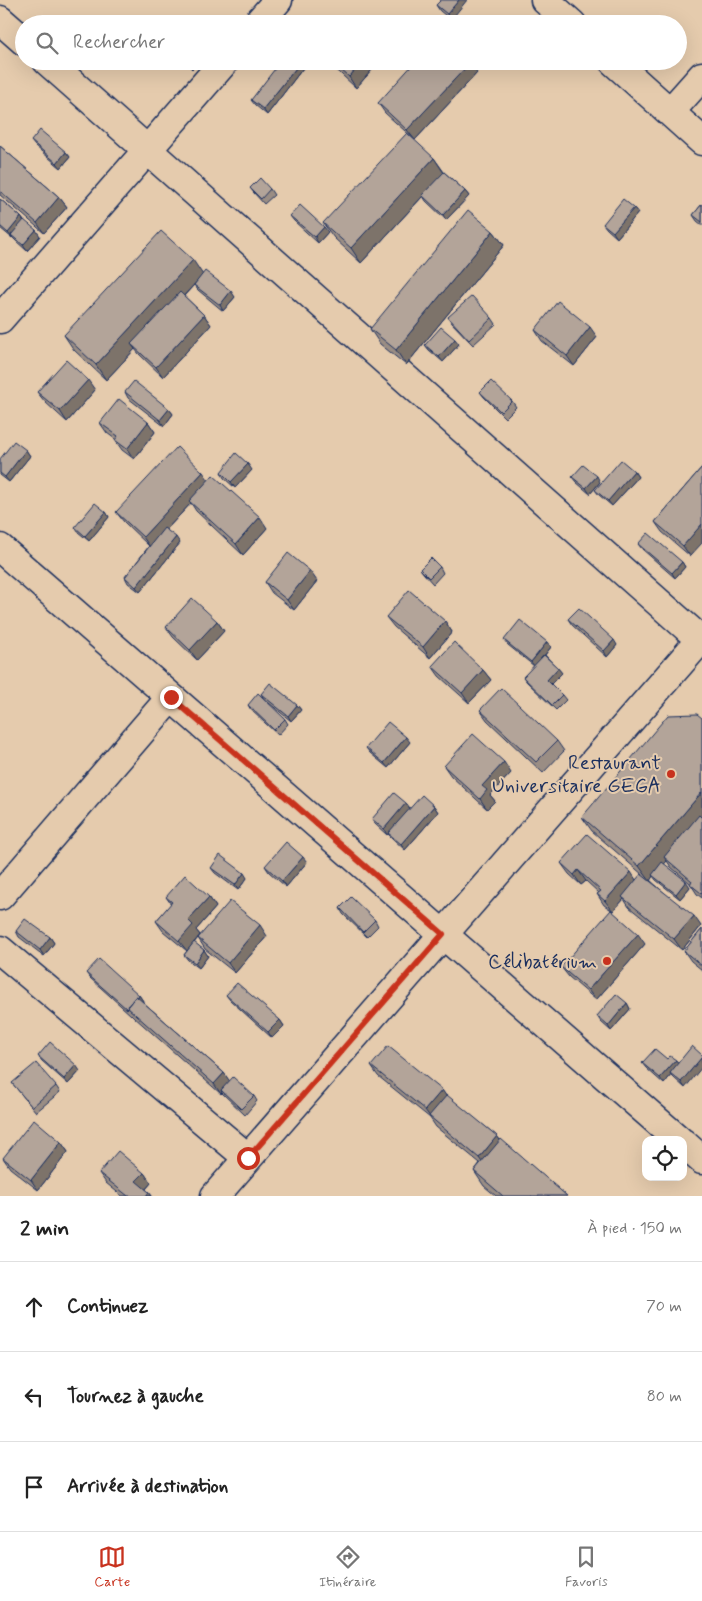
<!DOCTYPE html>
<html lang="fr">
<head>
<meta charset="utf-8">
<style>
  body { margin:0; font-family:Mynerve,sans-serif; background:#f6f6f6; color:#222 }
  .controls { position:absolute; right:15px; bottom:15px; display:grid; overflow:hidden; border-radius:10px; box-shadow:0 5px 20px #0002 }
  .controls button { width:45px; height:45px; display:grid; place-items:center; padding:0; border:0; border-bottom:1px solid #e0e0e0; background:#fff; color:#222; font:25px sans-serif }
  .stop { position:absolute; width:15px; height:15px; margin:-11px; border:4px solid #c8321e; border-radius:50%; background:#fff }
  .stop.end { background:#c8321e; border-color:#fff; box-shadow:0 1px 5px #0008 }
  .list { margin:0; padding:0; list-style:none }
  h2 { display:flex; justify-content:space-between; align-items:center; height:65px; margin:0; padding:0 20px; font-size:21px }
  h2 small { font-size:16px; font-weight:400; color:#767676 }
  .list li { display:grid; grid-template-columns:32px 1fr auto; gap:15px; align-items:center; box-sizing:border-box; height:90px; padding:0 20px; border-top:1px solid #e0e0e0 }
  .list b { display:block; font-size:19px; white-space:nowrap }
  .list em { font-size:16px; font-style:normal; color:#767676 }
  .icon { flex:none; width:28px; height:28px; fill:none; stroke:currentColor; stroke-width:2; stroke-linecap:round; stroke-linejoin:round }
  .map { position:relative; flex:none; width:702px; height:1196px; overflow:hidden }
  .search { position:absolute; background:#fff; box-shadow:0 5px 20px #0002; left:15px; right:15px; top:15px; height:55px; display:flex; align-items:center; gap:12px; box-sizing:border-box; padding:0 18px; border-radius:28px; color:#767676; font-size:19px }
  .sheet { height:335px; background:#fff }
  nav { display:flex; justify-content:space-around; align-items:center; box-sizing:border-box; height:70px; border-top:1px solid #e0e0e0; background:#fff; font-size:14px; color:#767676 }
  nav a { display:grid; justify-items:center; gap:2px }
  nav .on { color:#c8321e }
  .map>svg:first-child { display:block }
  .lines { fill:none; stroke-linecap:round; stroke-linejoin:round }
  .street-casing { stroke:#1b2f5e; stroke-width:31 }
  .street { stroke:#e5cbad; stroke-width:28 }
  .wall { fill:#9a8d84; stroke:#1b2f5e }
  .shaded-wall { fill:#7d736b; stroke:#1b2f5e }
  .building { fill:#b3a499; stroke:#1b2f5e }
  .route { stroke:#c8321e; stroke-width:6 }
  .poi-dot { fill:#c8321e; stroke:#e5cbad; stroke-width:2 }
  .labels { text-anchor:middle; stroke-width:4; stroke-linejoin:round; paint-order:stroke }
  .poi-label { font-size:20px; fill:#1b2f5e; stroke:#e5cbad; text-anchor:end }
</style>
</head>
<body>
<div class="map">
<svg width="702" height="1196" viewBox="0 0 702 1196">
  <rect width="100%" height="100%" fill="#e5cbad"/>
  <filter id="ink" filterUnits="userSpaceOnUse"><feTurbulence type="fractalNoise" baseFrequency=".02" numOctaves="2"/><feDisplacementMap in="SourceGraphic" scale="10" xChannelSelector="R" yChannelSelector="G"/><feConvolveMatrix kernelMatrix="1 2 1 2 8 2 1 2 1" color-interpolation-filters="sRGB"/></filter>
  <g filter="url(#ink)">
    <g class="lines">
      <g class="street-casing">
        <path id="street" d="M545,0L572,24
          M0,20L24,41
          M257,24L278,0
          M47,61L702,641
          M613,61L702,141
          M670,112L702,76
          M0,319L225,61
          M0,548L679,1140
          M0,896L171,697
          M0,950L248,1158
          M683,1143L702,1160
          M215,1196L702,638"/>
      </g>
      <use href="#street" class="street"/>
    </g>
    <path class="wall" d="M441,0L451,20L440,11L436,5Z
      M184,61H199L192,69Z
      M327,61H380L356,88Z
      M303,68L267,115L255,105L251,100Z
      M477,73L415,140L385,113L378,103Z
      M31,141L66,152L70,157L61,168L35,146Z
      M0,146L59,197L67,207L44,233L0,195Z
      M434,158L444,172L465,191L469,196L446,220L426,201L423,196L361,263L334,238L323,223Z
      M250,188L270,189L274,195L264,204L254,193Z
      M0,199L21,217L24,221L40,236L27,251L15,240L12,237V238L0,228Z
      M702,204V225L697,221L693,215Z
      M634,208L638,213L617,238L607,229L603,224Z
      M290,216L328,232L318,243L294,221Z
      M493,231L504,245L406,365L380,344L370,329Z
      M203,274L235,297L223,311L198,290L194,285L184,296L204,315L211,325L163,377L139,354L135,349L106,380L74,350L64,335Z
      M448,317L492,318L496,324L473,345L452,323Z
      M535,330L597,337L574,366L542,341Z
      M459,344L443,362L429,350L425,345Z
      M95,390L67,422L45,402L37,392Z
      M125,392L169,409L173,414L164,426L128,398Z
      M480,392L512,401L516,407L505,418L484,397Z
      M148,422L155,432L134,459L122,450L115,440V439L107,433L100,423Z
      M26,450L30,456L9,482L0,475V459Z
      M702,467L690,556L662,532L655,522Z
      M252,470L235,488L224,478L221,472Z
      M634,471L638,477L612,506L599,495L595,490Z
      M572,477L600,482L590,494L576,482Z
      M209,480L267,528L243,555L196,511L191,503L166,530L180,543L140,592L128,583L125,577L149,546L124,522L116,512Z
      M106,512L109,517L89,541L78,532L75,527Z
      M638,544L682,562L685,567L675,578L642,549Z
      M440,567L443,573L433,584L424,574L420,569Z
      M317,581L294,610L272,593L265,582Z
      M386,617L445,621L452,632L430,658L394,627Z
      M568,619L617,645L607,657L572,625Z
      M217,621L224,631L197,660L173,637L166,627Z
      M504,640L551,647L545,655L562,673L551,684L562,695L566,700L556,710L527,682L523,677L534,666L508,645Z
      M432,666L483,670L491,680L469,703L439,676Z
      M261,694L297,705L301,710L291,721L264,699Z
      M248,705L285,719L288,724L278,735L251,710Z
      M480,710L557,741L564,751L543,773L487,720Z
      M702,718V898L697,894L690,883L671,867L667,861L664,864L690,887L680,899L656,880L653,876L650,880L701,926L682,950L629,907L624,899L613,911L604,905L597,894L599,893L586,881L581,885L569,874L561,863L636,880L643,875L592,831L582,817Z
      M410,742L388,768L370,753L366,748Z
      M444,766L511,773L490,795L495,801L487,809L451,776Z
      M406,803L410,808L434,806L438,812L405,850L392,838L388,834L387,835L375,824L372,819Z
      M307,862L286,887L269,872L265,866Z
      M211,868L247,878L238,890L215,873Z
      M166,897H209L216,907L196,930L200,935L267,936L235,973L205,949L198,938L194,943L204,950L208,956L199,968L188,960L184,955L187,951L163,931L156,921L171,904Z
      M340,908L375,920L378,926L367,937L343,914Z
      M702,929V970L691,961L684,951Z
      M16,931L50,937L54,943L44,956L19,937Z
      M645,944L596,1000L569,977L561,967Z
      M86,973L139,995L143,1001V1002L224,1073L229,1081L254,1096L257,1101L245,1115L222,1093L221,1094L134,1017L131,1014V1015L90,978Z
      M226,995L280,1020L284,1026L272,1038L230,1000Z
      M627,1003L630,1009L611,1031L601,1022L597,1016Z
      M38,1056L80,1071L68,1084L42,1061Z
      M667,1059L685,1088L674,1078L671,1075L664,1084L646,1068L642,1063Z
      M371,1066L442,1090L446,1096L497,1136L500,1140L567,1196H496L484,1186L474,1171L480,1163L436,1127L430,1118L378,1076Z
      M12,1083L56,1086L60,1092L36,1112Z
      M61,1142L68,1152L38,1190L10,1168L3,1158Z
      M99,1173H144L151,1183L146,1189L152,1196H122L106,1183Z"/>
    <path class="shaded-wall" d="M459,0H467L451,20L447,14Z
      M190,61H199L192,69L188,63Z
      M363,61H380L356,88L349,77Z
      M300,63L303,68L267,115L263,109Z
      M470,63L477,73L415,140L407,130Z
      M66,152L70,157L61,168L57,163Z
      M434,158L444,173L361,263L351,248Z
      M465,191L469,196L446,220L443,215Z
      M59,197L67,207L44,233L37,223Z
      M634,208L638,213L617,238L613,232Z
      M21,217L25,223L11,235L12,237V238L8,233Z
      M324,227L328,232L318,243L315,237Z
      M36,230L40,236L27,251L23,245Z
      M493,231L504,245L406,365L396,350Z
      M193,260L203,275L135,348L131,344L135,349L106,380L96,365Z
      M231,291L235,297L223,311L220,305Z
      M204,315L211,325L163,377L156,367Z
      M590,327L597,337L574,366L567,356Z
      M455,339L459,344L443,362L439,357Z
      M88,380L95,390L67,422L60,411Z
      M169,409L173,414L164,426L160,420Z
      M148,422L155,432L134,459L127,449Z
      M26,450L30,456L9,482L5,477Z
      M248,464L252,470L235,488L231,482Z
      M634,471L638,477L612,506L608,501Z
      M203,472L210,482L189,501L191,503L150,547L143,537Z
      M597,476L600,482L590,494L586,488Z
      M106,512L109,517L89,541L85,536Z
      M260,517L267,528L243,555L236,544Z
      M702,524V543L690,556L683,546Z
      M176,537L180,543L140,592L136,587Z
      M682,562L685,567L675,578L672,573Z
      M310,571L317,581L294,610L287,600Z
      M217,621L224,631L197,660L190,650Z
      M445,621L452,632L430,658L423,647Z
      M614,640L617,645L607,657L604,651Z
      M547,642L551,647L535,667L531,662Z
      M558,668L562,673L550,685L547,680Z
      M483,670L491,680L469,703L462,693Z
      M297,705L301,710L291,721L288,716Z
      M406,737L410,742L388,768L384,763Z
      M504,762L511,773L490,795L495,801L487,809L480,799L482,786Z
      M702,792V819L664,857L667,861L654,876L652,875L653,876L650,881L639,866Z
      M406,803L410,809L387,835L384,829Z
      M434,806L438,812L405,850L401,844Z
      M303,857L307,862L286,887L282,881Z
      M578,870L586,881L581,885L574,875Z
      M631,872L638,883L622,897L624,899L613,911L605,901Z
      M244,873L247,878L238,890L235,885Z
      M686,881L690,887L680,899L676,894Z
      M209,897L216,907L196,930L200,935L187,951L179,941L188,920Z
      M694,916L701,926L682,950L674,939Z
      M260,925L267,936L235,973L228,963Z
      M638,934L645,944L596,1000L588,990Z
      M50,937L54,943L44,956L40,950Z
      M204,950L208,956L199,968L195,963Z
      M139,995L143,1001L133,1012L128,1008Z
      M627,1003L630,1009L611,1031L608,1026Z
      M280,1020L284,1026L272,1038L268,1032Z
      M702,1057V1067L685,1088L681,1082Z
      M676,1060L680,1066L670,1073L671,1075L664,1084L660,1078Z
      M76,1065L80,1071L68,1084L64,1079Z
      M224,1073L231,1083L221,1090L222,1093L221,1094L214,1084Z
      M442,1090L449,1100L431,1118L425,1110Z
      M497,1136L505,1147L486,1168L479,1158Z
      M61,1142L68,1152L38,1190L31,1180Z
      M144,1173L151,1183L143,1192L136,1181Z
      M149,1192L152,1196H146Z"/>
    <path class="building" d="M441,0H459L447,14L436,5Z
      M351,20L356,24H347Z
      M281,61H297L300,63L263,109L251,100Z
      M331,61H363L349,77Z
      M416,61H469L470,63L407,130L378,103Z
      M40,130L66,152L57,163L31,141Z
      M407,133L434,158L351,248L323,223Z
      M0,146L59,197L37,223L0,191Z
      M444,172L465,191L443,215L422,195Z
      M260,178L270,189L261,199L250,188Z
      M0,199L21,217L8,233L0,226Z
      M623,199L634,208L613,232L603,224Z
      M702,204V222L693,215Z
      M300,205L324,227L315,237L290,216Z
      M468,210L493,231L396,350L370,329Z
      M24,220L36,230L23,245L11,235Z
      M161,231L193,260L96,365L64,335Z
      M205,271L231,291L220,305L194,285Z
      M180,292L204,315L156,367L131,344Z
      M472,296L492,318L469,340L448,317Z
      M558,301L590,327L567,356L535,330Z
      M441,327L455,339L439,357L425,345Z
      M66,360L88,380L60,411L37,392Z
      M134,381L169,409L160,420L125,392Z
      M491,381L512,401L501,412L480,392Z
      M119,399L148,422L127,449L115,440L118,436L100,423Z
      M14,441L26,450L5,477L0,473V459Z
      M177,447L203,472L143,537L116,512Z
      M236,453L248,464L231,482L221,472Z
      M621,460L634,471L608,501L595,490Z
      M583,465L597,476L586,488L572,477Z
      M702,467V524L683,546L655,522Z
      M213,475L260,517L236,544L189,501Z
      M95,503L106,512L85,536L75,527Z
      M164,528L176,537L136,587L125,577Z
      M648,533L682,562L672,573L638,544Z
      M288,553L310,571L287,600L265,582Z
      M431,558L440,567L429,578L420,569Z
      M409,590L445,621L423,647L386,617Z
      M192,598L217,621L190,650L166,627Z
      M579,608L614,640L604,651L568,619Z
      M520,620L547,642L531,662L504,640Z
      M454,642L483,670L462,693L432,666Z
      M544,655L558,668L547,680L562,695L552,705L523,677Z
      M270,683L297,705L288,716L261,694Z
      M501,688L557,741L536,762L480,710Z
      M258,693L285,719L274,730L248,705Z
      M697,714L702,718V792L639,866L582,817L668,715Z
      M388,722L406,737L384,763L366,748Z
      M473,734L504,762L482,786L487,790L480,799L444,766Z
      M394,793L406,803L384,829L372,819Z
      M422,795L434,806L401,844L388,833Z
      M699,815L702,818V892L701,893L690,884L692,881L664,857Z
      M587,834L631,872L605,901L597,894L601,891L578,870L574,875L561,863Z
      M286,842L303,857L282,881L265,866Z
      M220,855L244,873L235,885L211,868Z
      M662,862L686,881L676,894L652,875Z
      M641,874L694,916L674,939L622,897Z
      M185,875L209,897L188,920L193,925L179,941L156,921L172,902L166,897Z
      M351,897L375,920L363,932L340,908Z
      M230,901L260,925L228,963L198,938Z
      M611,910L638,934L588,990L561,967Z
      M25,919L50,937L40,950L16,931Z
      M702,929V966L684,951Z
      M194,942L204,950L195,963L184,955Z
      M99,959L139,995L138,997L136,996L127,1007L128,1008L127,1009L86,973Z
      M237,983L280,1020L268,1032L226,995Z
      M616,994L627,1003L608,1026L597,1016Z
      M136,996L224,1073L214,1084L127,1007Z
      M50,1042L76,1065L64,1079L38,1056Z
      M388,1046L442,1090L425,1110L371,1066Z
      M692,1046L702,1055V1057L681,1082L670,1073Z
      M655,1049L667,1059L670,1056L676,1060L660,1078L642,1063Z
      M36,1063L56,1086L32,1107L12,1083Z
      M233,1077L254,1096L241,1109L221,1090Z
      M447,1095L497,1136L479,1158L429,1116Z
      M34,1119L61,1142L31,1180L3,1158Z
      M501,1139L567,1196H503L474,1171Z
      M118,1151L144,1173L136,1181L149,1192L146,1196H128L99,1173Z"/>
  </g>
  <g class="lines" filter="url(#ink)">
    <path class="route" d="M171,697L443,934L248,1158"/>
  </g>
  <g class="poi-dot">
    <circle cx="671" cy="774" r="5"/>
    <circle cx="607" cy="961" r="5"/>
  </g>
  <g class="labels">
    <g class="poi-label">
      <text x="661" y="769">Restaurant<tspan x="661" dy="23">Universitaire GEGA</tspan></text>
      <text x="597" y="968">Célibatérium</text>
    </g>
  </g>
</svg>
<div class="controls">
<button><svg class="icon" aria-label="locate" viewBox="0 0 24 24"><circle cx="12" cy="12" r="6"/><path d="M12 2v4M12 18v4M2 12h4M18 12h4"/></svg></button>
</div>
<div class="stop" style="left:248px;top:1158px"></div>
<div class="stop end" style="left:171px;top:697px"></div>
<div class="search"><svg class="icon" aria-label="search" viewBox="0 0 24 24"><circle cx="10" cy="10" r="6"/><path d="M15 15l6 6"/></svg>Rechercher</div>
</div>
<section class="sheet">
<h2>2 min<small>À pied · 150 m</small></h2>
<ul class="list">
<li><svg class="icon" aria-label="ahead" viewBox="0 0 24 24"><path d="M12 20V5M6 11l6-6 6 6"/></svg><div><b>Continuez</b></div><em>70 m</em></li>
<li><svg class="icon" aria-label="left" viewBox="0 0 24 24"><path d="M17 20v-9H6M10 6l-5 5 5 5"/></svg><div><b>Tournez à gauche</b></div><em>80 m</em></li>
<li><svg class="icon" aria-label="arrive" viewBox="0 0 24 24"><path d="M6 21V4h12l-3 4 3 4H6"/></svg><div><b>Arrivée à destination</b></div></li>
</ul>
</section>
<nav>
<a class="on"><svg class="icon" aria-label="map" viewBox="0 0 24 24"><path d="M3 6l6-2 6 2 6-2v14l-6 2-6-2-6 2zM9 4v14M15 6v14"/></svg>Carte</a>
<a><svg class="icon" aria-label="directions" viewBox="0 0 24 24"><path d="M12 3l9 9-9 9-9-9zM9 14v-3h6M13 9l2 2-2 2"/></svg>Itinéraire</a>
<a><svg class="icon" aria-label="saved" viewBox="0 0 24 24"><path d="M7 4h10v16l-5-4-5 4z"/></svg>Favoris</a>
</nav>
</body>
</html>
